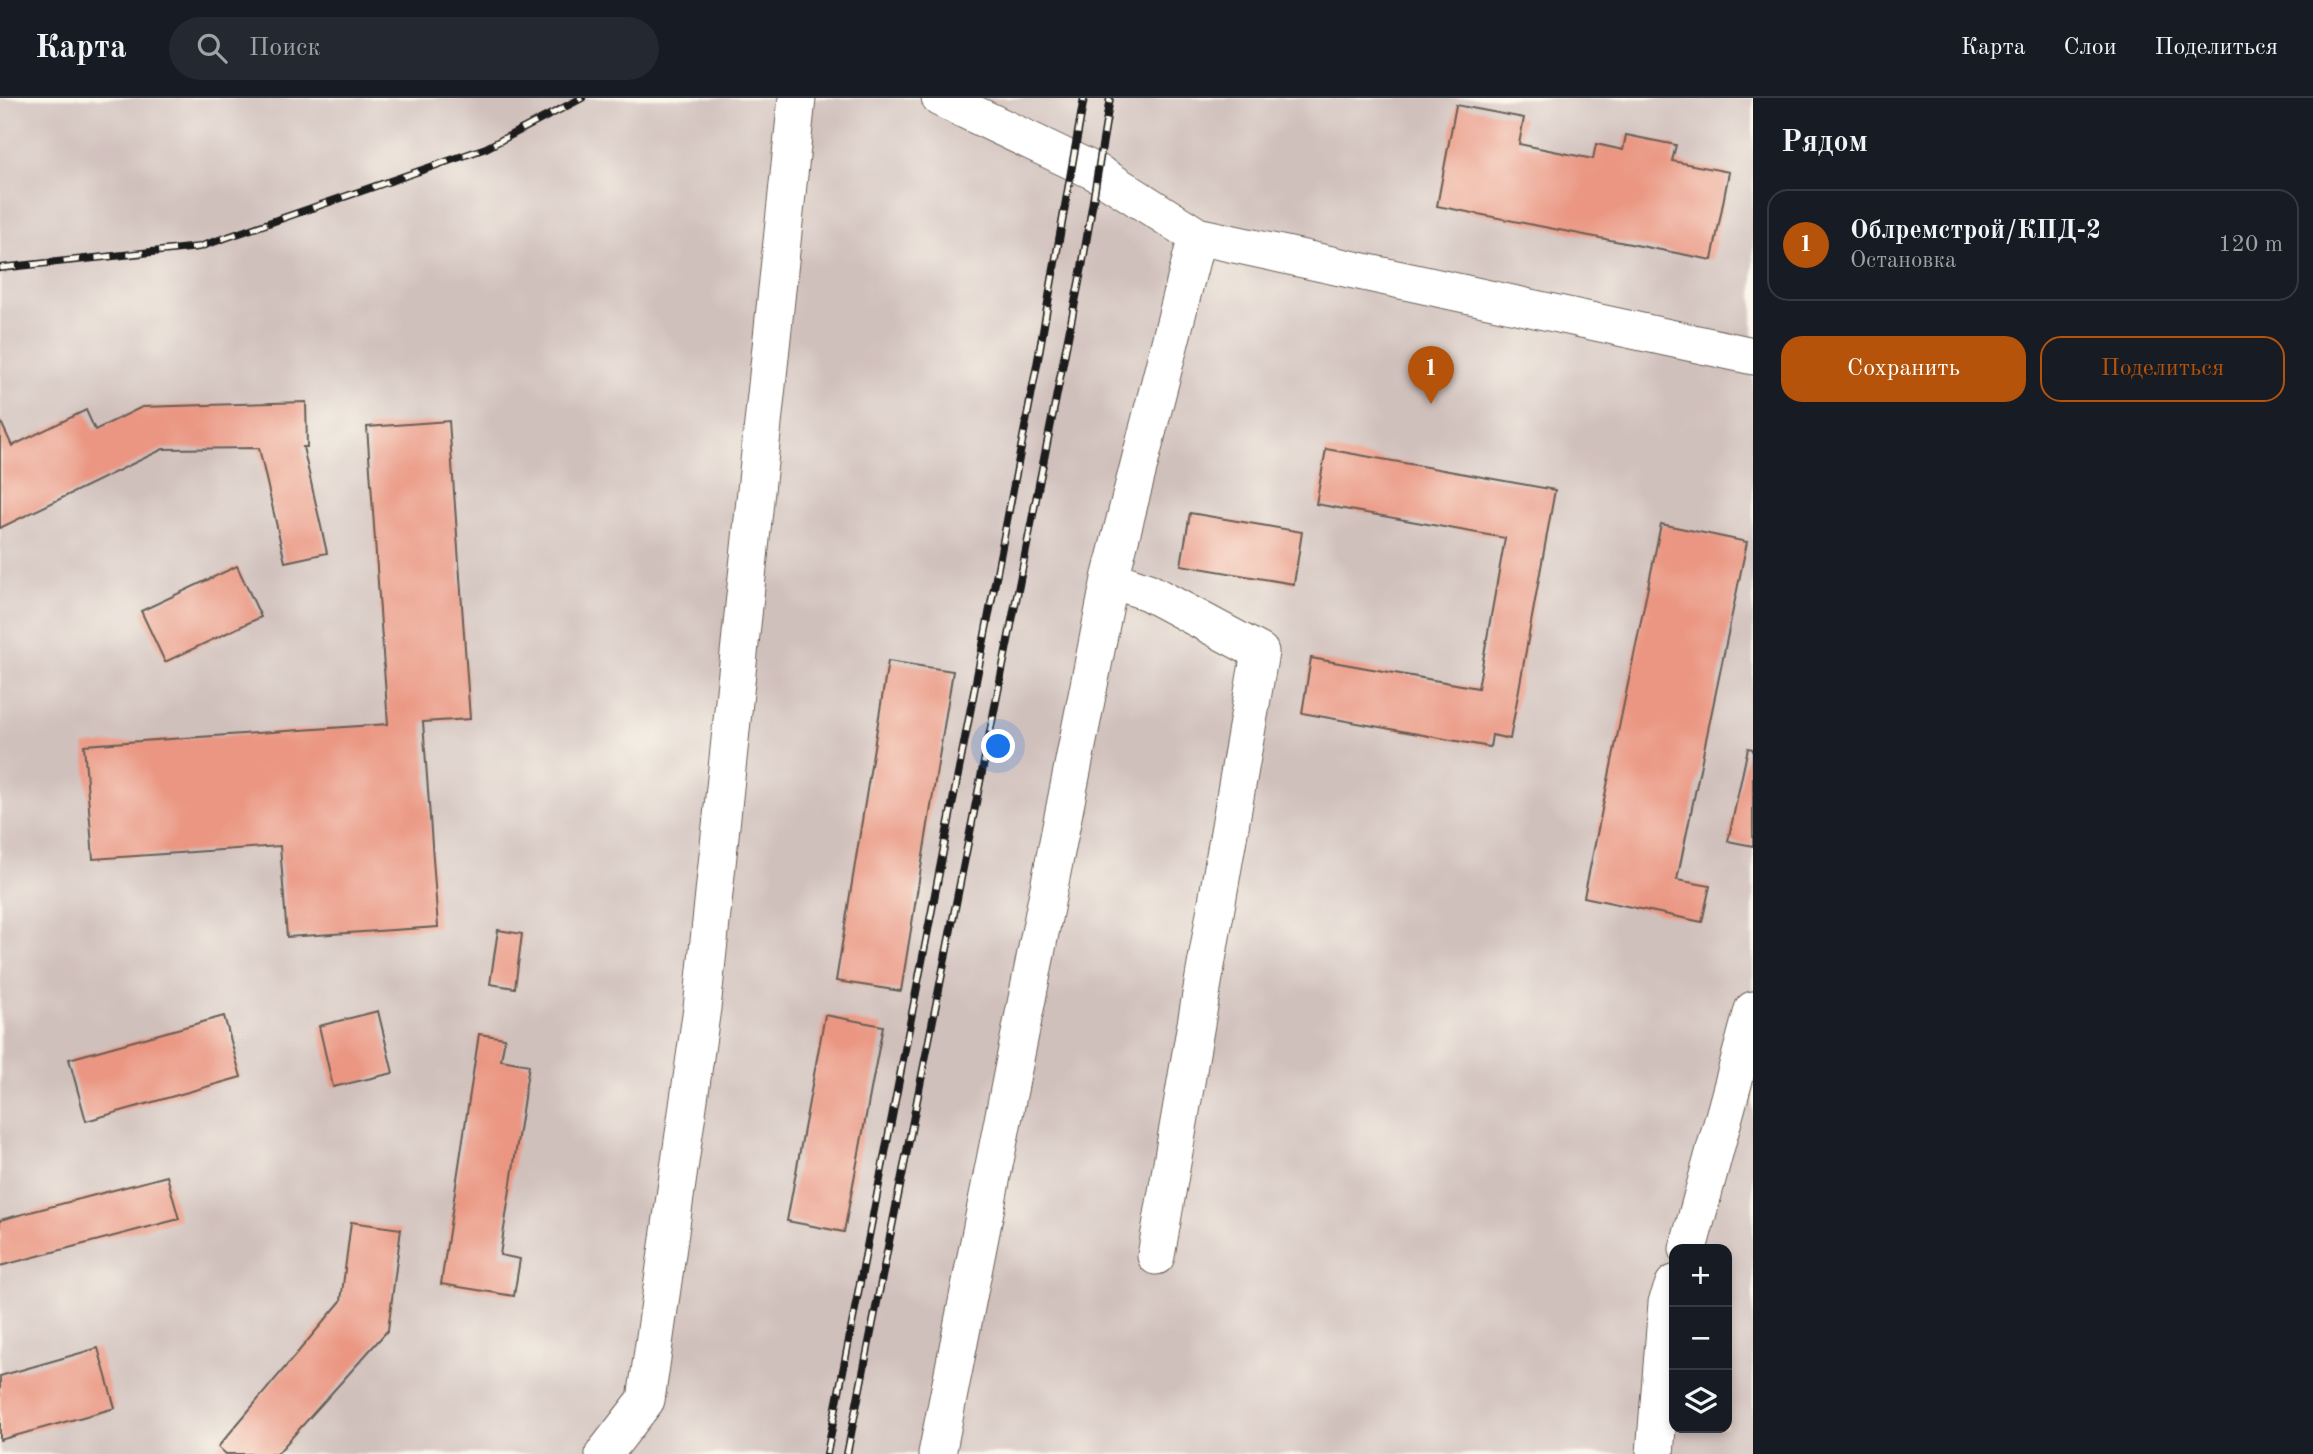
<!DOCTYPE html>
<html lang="ru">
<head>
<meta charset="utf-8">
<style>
  body { margin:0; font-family:"Old Standard TT",serif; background:#242831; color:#f1f3f6 }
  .controls { position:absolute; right:21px; bottom:21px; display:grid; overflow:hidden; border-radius:14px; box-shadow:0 4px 10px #0003 }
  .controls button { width:63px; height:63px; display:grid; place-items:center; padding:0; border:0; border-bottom:2px solid #363941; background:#171b24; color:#f1f3f6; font:35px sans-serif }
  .you { position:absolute; left:999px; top:649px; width:24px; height:24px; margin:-18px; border:5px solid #fff; border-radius:50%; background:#1a73e8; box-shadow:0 0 0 10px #1a73e833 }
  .badge { display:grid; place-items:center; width:46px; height:46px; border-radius:50%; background:#b45309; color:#fff; font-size:23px; font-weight:700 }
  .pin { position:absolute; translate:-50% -58px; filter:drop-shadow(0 2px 4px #0008) }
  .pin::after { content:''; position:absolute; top:37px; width:24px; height:21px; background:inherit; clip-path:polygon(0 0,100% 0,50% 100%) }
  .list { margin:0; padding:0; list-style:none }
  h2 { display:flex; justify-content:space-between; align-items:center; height:91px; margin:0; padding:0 28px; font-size:30px }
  h2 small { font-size:23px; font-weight:400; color:#9ea1a6 }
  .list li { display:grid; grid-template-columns:46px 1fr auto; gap:21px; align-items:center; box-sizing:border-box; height:112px; margin:0 14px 14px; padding:0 14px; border:2px solid #363941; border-radius:21px }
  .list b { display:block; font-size:26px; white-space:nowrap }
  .list p { margin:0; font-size:23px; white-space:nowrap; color:#9ea1a6 }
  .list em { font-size:23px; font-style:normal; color:#9ea1a6 }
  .actions { display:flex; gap:14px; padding:21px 28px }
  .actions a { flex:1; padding:16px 0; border:2px solid #b45309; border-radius:21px; text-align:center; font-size:24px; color:#b45309 }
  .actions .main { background:#b45309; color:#fff }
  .icon { flex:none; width:38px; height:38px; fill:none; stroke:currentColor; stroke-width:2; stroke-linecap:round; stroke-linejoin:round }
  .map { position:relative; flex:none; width:1753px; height:1356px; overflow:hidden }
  header { display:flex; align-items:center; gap:42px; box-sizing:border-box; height:98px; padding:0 35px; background:#171b24; border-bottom:2px solid #363941 }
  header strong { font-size:33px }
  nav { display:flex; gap:38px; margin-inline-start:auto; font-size:24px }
  .search { width:490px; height:63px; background:#242831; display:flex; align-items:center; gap:18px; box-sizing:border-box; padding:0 24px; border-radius:38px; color:#9ea1a6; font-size:26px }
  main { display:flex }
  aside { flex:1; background:#171b24 }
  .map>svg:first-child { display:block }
  .industrial { fill:#d0c0bc; fill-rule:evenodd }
  .building { fill:#ea9682 }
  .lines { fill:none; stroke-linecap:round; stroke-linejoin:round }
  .minor-casing { stroke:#685f55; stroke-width:39 }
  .minor { stroke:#fff; stroke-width:37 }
  .rail-casing { stroke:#1c1c1c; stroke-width:8 }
  .rail { stroke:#fbf7ec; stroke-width:5; stroke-dasharray:16; stroke-linecap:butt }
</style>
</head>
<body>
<header>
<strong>Карта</strong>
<div class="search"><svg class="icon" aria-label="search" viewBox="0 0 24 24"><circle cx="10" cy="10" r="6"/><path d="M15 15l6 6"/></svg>Поиск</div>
<nav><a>Карта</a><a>Слои</a><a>Поделиться</a></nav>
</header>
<main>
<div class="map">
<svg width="1753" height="1356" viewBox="0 0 1753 1356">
  <rect width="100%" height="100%" fill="#fbf7ec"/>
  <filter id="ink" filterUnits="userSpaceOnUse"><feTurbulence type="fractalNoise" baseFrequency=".0143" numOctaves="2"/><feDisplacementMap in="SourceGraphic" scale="14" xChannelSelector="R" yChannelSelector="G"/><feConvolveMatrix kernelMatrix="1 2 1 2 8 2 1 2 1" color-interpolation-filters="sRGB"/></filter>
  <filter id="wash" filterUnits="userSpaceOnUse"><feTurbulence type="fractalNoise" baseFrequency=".00686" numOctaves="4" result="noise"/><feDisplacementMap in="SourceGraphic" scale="28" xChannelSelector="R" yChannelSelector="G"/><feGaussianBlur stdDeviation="1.57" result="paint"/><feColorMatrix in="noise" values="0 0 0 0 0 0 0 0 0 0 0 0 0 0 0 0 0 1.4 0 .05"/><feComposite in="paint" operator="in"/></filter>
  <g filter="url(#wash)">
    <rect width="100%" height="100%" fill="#f5dbbf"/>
    <path class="industrial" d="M0,0H1753V1356H0ZM1674,1151H1727V1330H1674Z"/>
    <g id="blocks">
      <path class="building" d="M1456,7L1524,20L1519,46L1593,61L1596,46L1623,52L1626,37L1676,47L1672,63L1729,74L1712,162L1437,108Z
        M306,304L307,349H303L327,455L285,464L259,350L163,351L0,430V322L12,348L86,312L95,332L142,309Z
        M449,323L470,621L423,624L438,829L287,839L280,748L93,761L84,647L388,626L367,329Z
        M1326,351L1555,392L1510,641L1492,637L1490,649L1302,615L1311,560L1478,590L1505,440L1316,406Z
        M1190,415L1302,434L1294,486L1181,467Z
        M1661,426L1747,444L1677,782L1710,788L1702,824L1584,799Z
        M237,468L261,519L165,564L141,513Z
        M888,563L953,573L901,893L836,883Z
        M1748,650L1753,651V748L1728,743Z
        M498,832L522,836L515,890L490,886Z
        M378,913L393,975L333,989L319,928Z
        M825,917L883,928L844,1134L787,1123Z
        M224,918L241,979L86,1023L69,961Z
        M479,936L505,940L501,962L529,967L500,1157L520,1161L514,1198L441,1186Z
        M167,1078L179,1121L0,1168V1122Z
        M351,1124L401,1131L388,1232L277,1356H226L218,1349L341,1203Z
        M98,1250L115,1310L0,1342V1278Z"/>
    </g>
  </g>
  <g filter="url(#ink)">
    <use href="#blocks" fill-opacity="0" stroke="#685f55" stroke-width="2"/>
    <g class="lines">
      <g class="minor-casing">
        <path id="minor" d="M940,0L1096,74L1197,138L1753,258
          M1110,481L1148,494L1260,554L1156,1158
          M1688,1151L1753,912
          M604,1356L646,1302L702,910L797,0
          M937,1356L1110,481L1197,138
          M1655,1356L1667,1205L1674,1186"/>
      </g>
      <use href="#minor" class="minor"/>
      <g class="rail-casing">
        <path id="rail" d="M0,170L199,149L486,50L582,0
          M827,1356L1037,267L1084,0
          M847,1356L1082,169L1110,0"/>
      </g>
      <use href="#rail" class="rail"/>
    </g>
  </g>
</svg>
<div class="controls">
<button>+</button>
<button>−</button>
<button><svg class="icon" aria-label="layers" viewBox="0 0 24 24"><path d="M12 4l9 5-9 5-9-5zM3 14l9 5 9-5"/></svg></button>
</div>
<div class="you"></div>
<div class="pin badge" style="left:1431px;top:306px">1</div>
</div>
<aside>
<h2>Рядом<small></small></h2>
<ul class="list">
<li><span class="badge">1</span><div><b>Облремстрой/КПД-2</b><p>Остановка</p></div><em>120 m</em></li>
</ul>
<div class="actions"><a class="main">Сохранить</a><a>Поделиться</a></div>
</aside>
</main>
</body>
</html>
